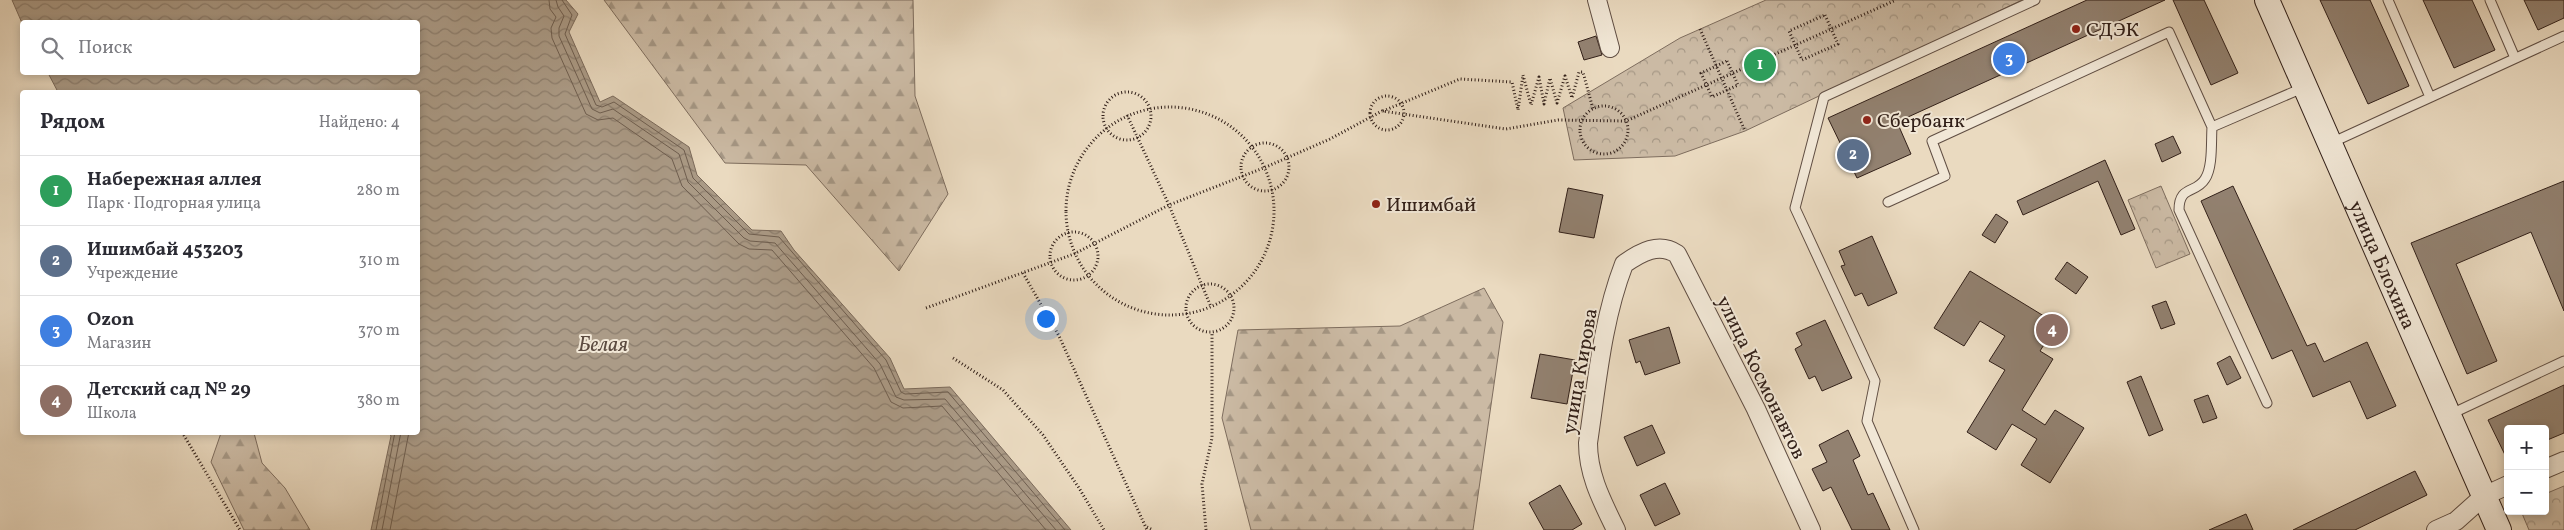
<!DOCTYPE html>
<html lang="ru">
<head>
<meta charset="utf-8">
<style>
  body { margin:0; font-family:Vollkorn,serif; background:#f2f2f3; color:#2b2b33 }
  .controls { position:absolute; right:15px; bottom:15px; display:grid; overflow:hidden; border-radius:5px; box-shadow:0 2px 8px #0003 }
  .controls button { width:45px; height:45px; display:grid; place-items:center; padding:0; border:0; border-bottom:1px solid #e1e1e2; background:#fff; color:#2b2b33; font:25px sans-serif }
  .you { position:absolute; left:1045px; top:318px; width:18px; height:18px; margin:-12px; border:4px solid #fff; border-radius:50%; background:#1a73e8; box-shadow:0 0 0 8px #1a73e833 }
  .badge { display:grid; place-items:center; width:32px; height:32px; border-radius:50%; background:#8f2418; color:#fff; font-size:16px; font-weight:700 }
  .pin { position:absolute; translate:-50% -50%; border:2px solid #fff; box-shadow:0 1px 5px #0006 }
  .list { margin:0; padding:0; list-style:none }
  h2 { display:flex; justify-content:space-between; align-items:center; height:65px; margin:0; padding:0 20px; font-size:21px }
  h2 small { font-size:16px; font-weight:400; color:#7c7c81 }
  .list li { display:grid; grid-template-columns:32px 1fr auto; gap:15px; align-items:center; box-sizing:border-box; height:70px; padding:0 20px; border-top:1px solid #e1e1e2 }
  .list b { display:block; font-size:19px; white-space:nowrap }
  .list p { margin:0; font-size:16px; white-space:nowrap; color:#7c7c81 }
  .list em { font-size:16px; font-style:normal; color:#7c7c81 }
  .icon { flex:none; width:28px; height:28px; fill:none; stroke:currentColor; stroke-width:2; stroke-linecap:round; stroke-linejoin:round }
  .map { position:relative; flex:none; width:2564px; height:530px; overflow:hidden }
  .search { position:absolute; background:#fff; box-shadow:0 2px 8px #0003; left:20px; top:20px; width:400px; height:55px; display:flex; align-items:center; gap:12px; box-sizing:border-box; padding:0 18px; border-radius:5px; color:#7c7c81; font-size:19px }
  .panel { position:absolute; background:#fff; box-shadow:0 2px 8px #0003; left:20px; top:90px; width:400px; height:345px; border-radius:5px }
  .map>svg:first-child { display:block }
  .forest { fill:url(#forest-firs); stroke:#7e6d5e }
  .park { fill:url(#park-crowns); stroke:#7e6d5e }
  .water { fill:url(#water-waves); stroke:#7b6a5b }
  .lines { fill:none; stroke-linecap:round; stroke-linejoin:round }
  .shore { stroke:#6e5e50; stroke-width:1 }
  .building { fill:#928170; stroke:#322019 }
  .lane-casing { stroke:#604e43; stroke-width:11 }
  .street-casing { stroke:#604e43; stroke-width:20 }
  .secondary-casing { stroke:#322019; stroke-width:26 }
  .path { stroke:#322019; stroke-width:3; stroke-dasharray:1 2.5; stroke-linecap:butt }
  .lane { stroke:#f1e7d6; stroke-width:9 }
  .street { stroke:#f1e7d6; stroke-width:18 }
  .secondary { stroke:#f1e7d6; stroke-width:24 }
  .poi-dot { fill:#8f2418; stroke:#f1e7d6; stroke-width:2 }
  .labels { text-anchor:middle; stroke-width:4; stroke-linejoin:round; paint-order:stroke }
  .poi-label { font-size:20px; fill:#322019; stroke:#f1e7d6; text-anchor:start }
  .street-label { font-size:20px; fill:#322019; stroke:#f1e7d6 }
  .water-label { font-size:21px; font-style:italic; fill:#5c4b40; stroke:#f1e7d6 }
</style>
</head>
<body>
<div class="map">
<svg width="2564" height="530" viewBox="0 0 2564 530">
  <defs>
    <pattern id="forest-firs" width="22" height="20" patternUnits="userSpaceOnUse" patternTransform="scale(1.25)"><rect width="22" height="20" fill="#cbbaa4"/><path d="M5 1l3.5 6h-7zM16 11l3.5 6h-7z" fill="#a59785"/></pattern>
    <pattern id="park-crowns" width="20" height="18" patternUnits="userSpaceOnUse" patternTransform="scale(1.25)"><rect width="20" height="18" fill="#cbbaa4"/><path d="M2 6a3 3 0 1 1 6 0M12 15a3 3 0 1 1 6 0" fill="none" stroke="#a59785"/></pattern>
    <pattern id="water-waves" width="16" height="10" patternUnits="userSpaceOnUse" patternTransform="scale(1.25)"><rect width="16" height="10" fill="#ab9b87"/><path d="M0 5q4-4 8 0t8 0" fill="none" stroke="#8c7e6e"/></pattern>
  </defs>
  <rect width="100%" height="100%" fill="#eadac0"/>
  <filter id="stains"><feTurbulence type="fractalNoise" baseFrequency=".004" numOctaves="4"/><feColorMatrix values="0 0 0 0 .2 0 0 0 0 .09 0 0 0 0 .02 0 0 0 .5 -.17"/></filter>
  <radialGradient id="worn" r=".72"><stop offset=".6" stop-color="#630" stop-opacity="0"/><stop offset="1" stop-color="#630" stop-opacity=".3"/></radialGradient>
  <path class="forest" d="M604,0H913L915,96L948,194L899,271L806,165L725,163Z
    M1484,288L1503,322L1473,530H1251L1222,418L1238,330L1400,326Z
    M221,433H254L262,463L285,488L310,530H244L211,462Z"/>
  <path class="park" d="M1766,0H2022L1745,131L1675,156L1574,160L1563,108L1680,38Z
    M2161,186L2190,254L2156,268L2128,200Z
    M2564,486V530H2529L2521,511H2545V494Z"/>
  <path class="water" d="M12,0H566L578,14L569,32L600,102L613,96L689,147L697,175L752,230L781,231L794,250L890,358L904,389L950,387L1071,530H371L391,436L389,433L418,432V92H58L48,73L418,72V22L22,23Z"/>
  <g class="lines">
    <path class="shore" d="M549,0L550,9L556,17L551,28L552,38L586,114L598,120L613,118L672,159L682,186L739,244L749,249L772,250L874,368L891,402L903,408L942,406L1046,530
      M556,0L558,7L564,16L559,28V36L592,109L600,113L613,109L679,154L688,182L744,238L750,241L775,243L880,364L896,397L904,400L945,399L1056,530
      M562,0L572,15L565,34L596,105L602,107L614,102L684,150L693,178L749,234L779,237L886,360L901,392L905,394L948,392L1065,530
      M376,530L395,432
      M382,530L401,432
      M390,530L409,432"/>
  </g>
  <path class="building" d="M2087,0H2165L1897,122L1911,154L1857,178L1828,118Z
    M2173,0H2204L2238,73L2211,85Z
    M2320,0H2370L2409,86L2368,104Z
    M2423,0H2472L2495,50L2454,68Z
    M2524,0H2564V18L2538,30Z
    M1596,36L1602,55L1584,60L1578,42Z
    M2173,136L2181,153L2162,162L2155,144Z
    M2105,160L2135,229L2121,235L2098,181L2023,215L2017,201Z
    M2564,181V311L2531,232L2456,264L2497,361L2467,374L2411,243Z
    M2233,186L2307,346L2315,343L2324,362L2367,342L2396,406L2367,419L2350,381L2313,397L2292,350L2272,359L2201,201Z
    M1568,188L1603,195L1594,238L1559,232Z
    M1996,214L2008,222L1995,243L1982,235Z
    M1872,236L1897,293L1868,306L1862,293L1855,296L1841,266L1845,265L1839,251Z
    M2067,262L2088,277L2076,294L2055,279Z
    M1970,271L2057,324L2040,351L2053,359L2022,410L2045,425L2055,410L2084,428L2050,483L2021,465L2037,439L2012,424L1996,450L1967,432L2005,370L1989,361L2005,336L1980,321L1964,346L1934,328Z
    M2166,301L2175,324L2161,329L2152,306Z
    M1825,320L1852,378L1822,391L1815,376L1809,379L1795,349L1802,345L1796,333Z
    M1669,327L1680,363L1645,375L1640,361L1636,363L1629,340Z
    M1540,354L1575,360L1567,404L1531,398Z
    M2230,356L2241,378L2227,385L2217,363Z
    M2141,376L2163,430L2149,436L2127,382Z
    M2564,385V433L2545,441V429H2508V461L2488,420Z
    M2208,395L2217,418L2203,423L2194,400Z
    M1652,425L1665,453L1637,466L1624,437Z
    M1848,430L1860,456L1853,460L1868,495L1873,493L1890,530H1852L1831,487L1823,491L1812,469L1827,462L1819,445Z
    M2415,471L2427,495L2355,530H2293Z
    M1665,483L1680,514L1655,526L1640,495Z
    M1560,485L1582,524L1572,530H1544L1529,503Z
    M2246,514L2253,530H2209Z"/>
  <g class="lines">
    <g class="lane-casing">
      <path id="lane" d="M2388,0L2430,97
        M2490,0L2515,58
        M2212,127C2211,142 2213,167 2205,179C2196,194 2179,185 2179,210L2267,403
        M2331,143L2564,36
        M1888,202L1945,176L1932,141L2169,32L2212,127L2305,87
        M2449,415L2564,361
        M1914,530L1867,421L1875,381L1795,208L1824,97L2035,0"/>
    </g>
    <g class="street-casing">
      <path id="street" d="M1597,0L1610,48
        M2545,469L2564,461
        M1616,530C1602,501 1588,475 1588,443C1597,383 1602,321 1624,264C1641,252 1659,242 1677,254L1756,409L1811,530
        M2436,530L2456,521L2484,496L2508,485"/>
    </g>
    <g class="secondary-casing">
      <g id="secondary">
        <path id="s1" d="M2267,0L2499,530"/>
      </g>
    </g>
    <path class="path" d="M1825,15L1838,44L1802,60L1789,31Z
      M1700,29L1745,131
      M1727,61L1738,85L1712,97L1701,73Z
      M1103 116a24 24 0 1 1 48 0a24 24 0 1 1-48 0Z
      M1370 113a17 17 0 1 1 34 0a17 17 0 1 1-34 0Z
      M1580 130a24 24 0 1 1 48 0a24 24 0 1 1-48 0Z
      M1066 211a104 104 0 1 1 208 0a104 104 0 1 1-208 0Z
      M1383,111L1460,79L1512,82L1518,110L1523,75L1531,105L1539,77L1544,104L1550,78L1557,103L1565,76L1572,98L1579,72H1583L1593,109
      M1127,115L1169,205L1211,307
      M1241 167a24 24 0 1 1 48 0a24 24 0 1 1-48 0Z
      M1050 256a24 24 0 1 1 48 0a24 24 0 1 1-48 0Z
      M1023,273L1059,336L1147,530
      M1186 308a24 24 0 1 1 48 0a24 24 0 1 1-48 0Z
      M926,308L1074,254L1169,205L1266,167L1330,139L1382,111L1506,129L1558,120L1626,121L1896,0
      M953,358L1003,390L1043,435L1079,488L1104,530
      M182,432L240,530
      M1147,527L1153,530
      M1206,530L1202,484L1212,438V332"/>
    <use href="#lane" class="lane"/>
    <use href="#street" class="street"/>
    <use href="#secondary" class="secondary"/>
  </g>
  <g class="poi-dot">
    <circle cx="2076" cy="29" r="5"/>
    <circle cx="1867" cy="120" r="5"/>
    <circle cx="1376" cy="204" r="5"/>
  </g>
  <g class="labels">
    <g class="poi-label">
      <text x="2086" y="36">СДЭК</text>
      <text x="1877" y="127">Сбербанк</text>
      <text x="1386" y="211">Ишимбай</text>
    </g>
    <g class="street-label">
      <text dy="7" stroke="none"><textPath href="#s1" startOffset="289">улица Блохина</textPath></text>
      <text transform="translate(1579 371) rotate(-80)" y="7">улица Кирова</text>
      <text transform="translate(1762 377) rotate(64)" y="7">улица Космонавтов</text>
    </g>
    <g class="water-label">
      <text x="603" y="351">Белая</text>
    </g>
  </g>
  <rect width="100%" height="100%" filter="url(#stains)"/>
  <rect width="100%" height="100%" fill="url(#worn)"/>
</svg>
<div class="controls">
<button>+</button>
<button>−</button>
</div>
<div class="you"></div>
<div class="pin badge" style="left:1760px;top:65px;background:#2e9e5b">1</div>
<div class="pin badge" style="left:1853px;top:155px;background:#5c6f8a">2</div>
<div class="pin badge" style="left:2009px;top:59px;background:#3f7fe0">3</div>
<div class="pin badge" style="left:2052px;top:330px;background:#8d6e63">4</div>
<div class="search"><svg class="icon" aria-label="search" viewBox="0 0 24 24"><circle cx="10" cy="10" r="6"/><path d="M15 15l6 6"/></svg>Поиск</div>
<section class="panel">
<h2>Рядом<small>Найдено: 4</small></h2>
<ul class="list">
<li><span class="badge" style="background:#2e9e5b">1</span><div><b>Набережная аллея</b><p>Парк · Подгорная улица</p></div><em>280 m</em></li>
<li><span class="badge" style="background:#5c6f8a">2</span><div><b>Ишимбай 453203</b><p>Учреждение</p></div><em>310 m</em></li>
<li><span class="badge" style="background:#3f7fe0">3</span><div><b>Ozon</b><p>Магазин</p></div><em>370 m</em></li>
<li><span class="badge" style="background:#8d6e63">4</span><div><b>Детский сад № 29</b><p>Школа</p></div><em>380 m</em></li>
</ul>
</section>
</div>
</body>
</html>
